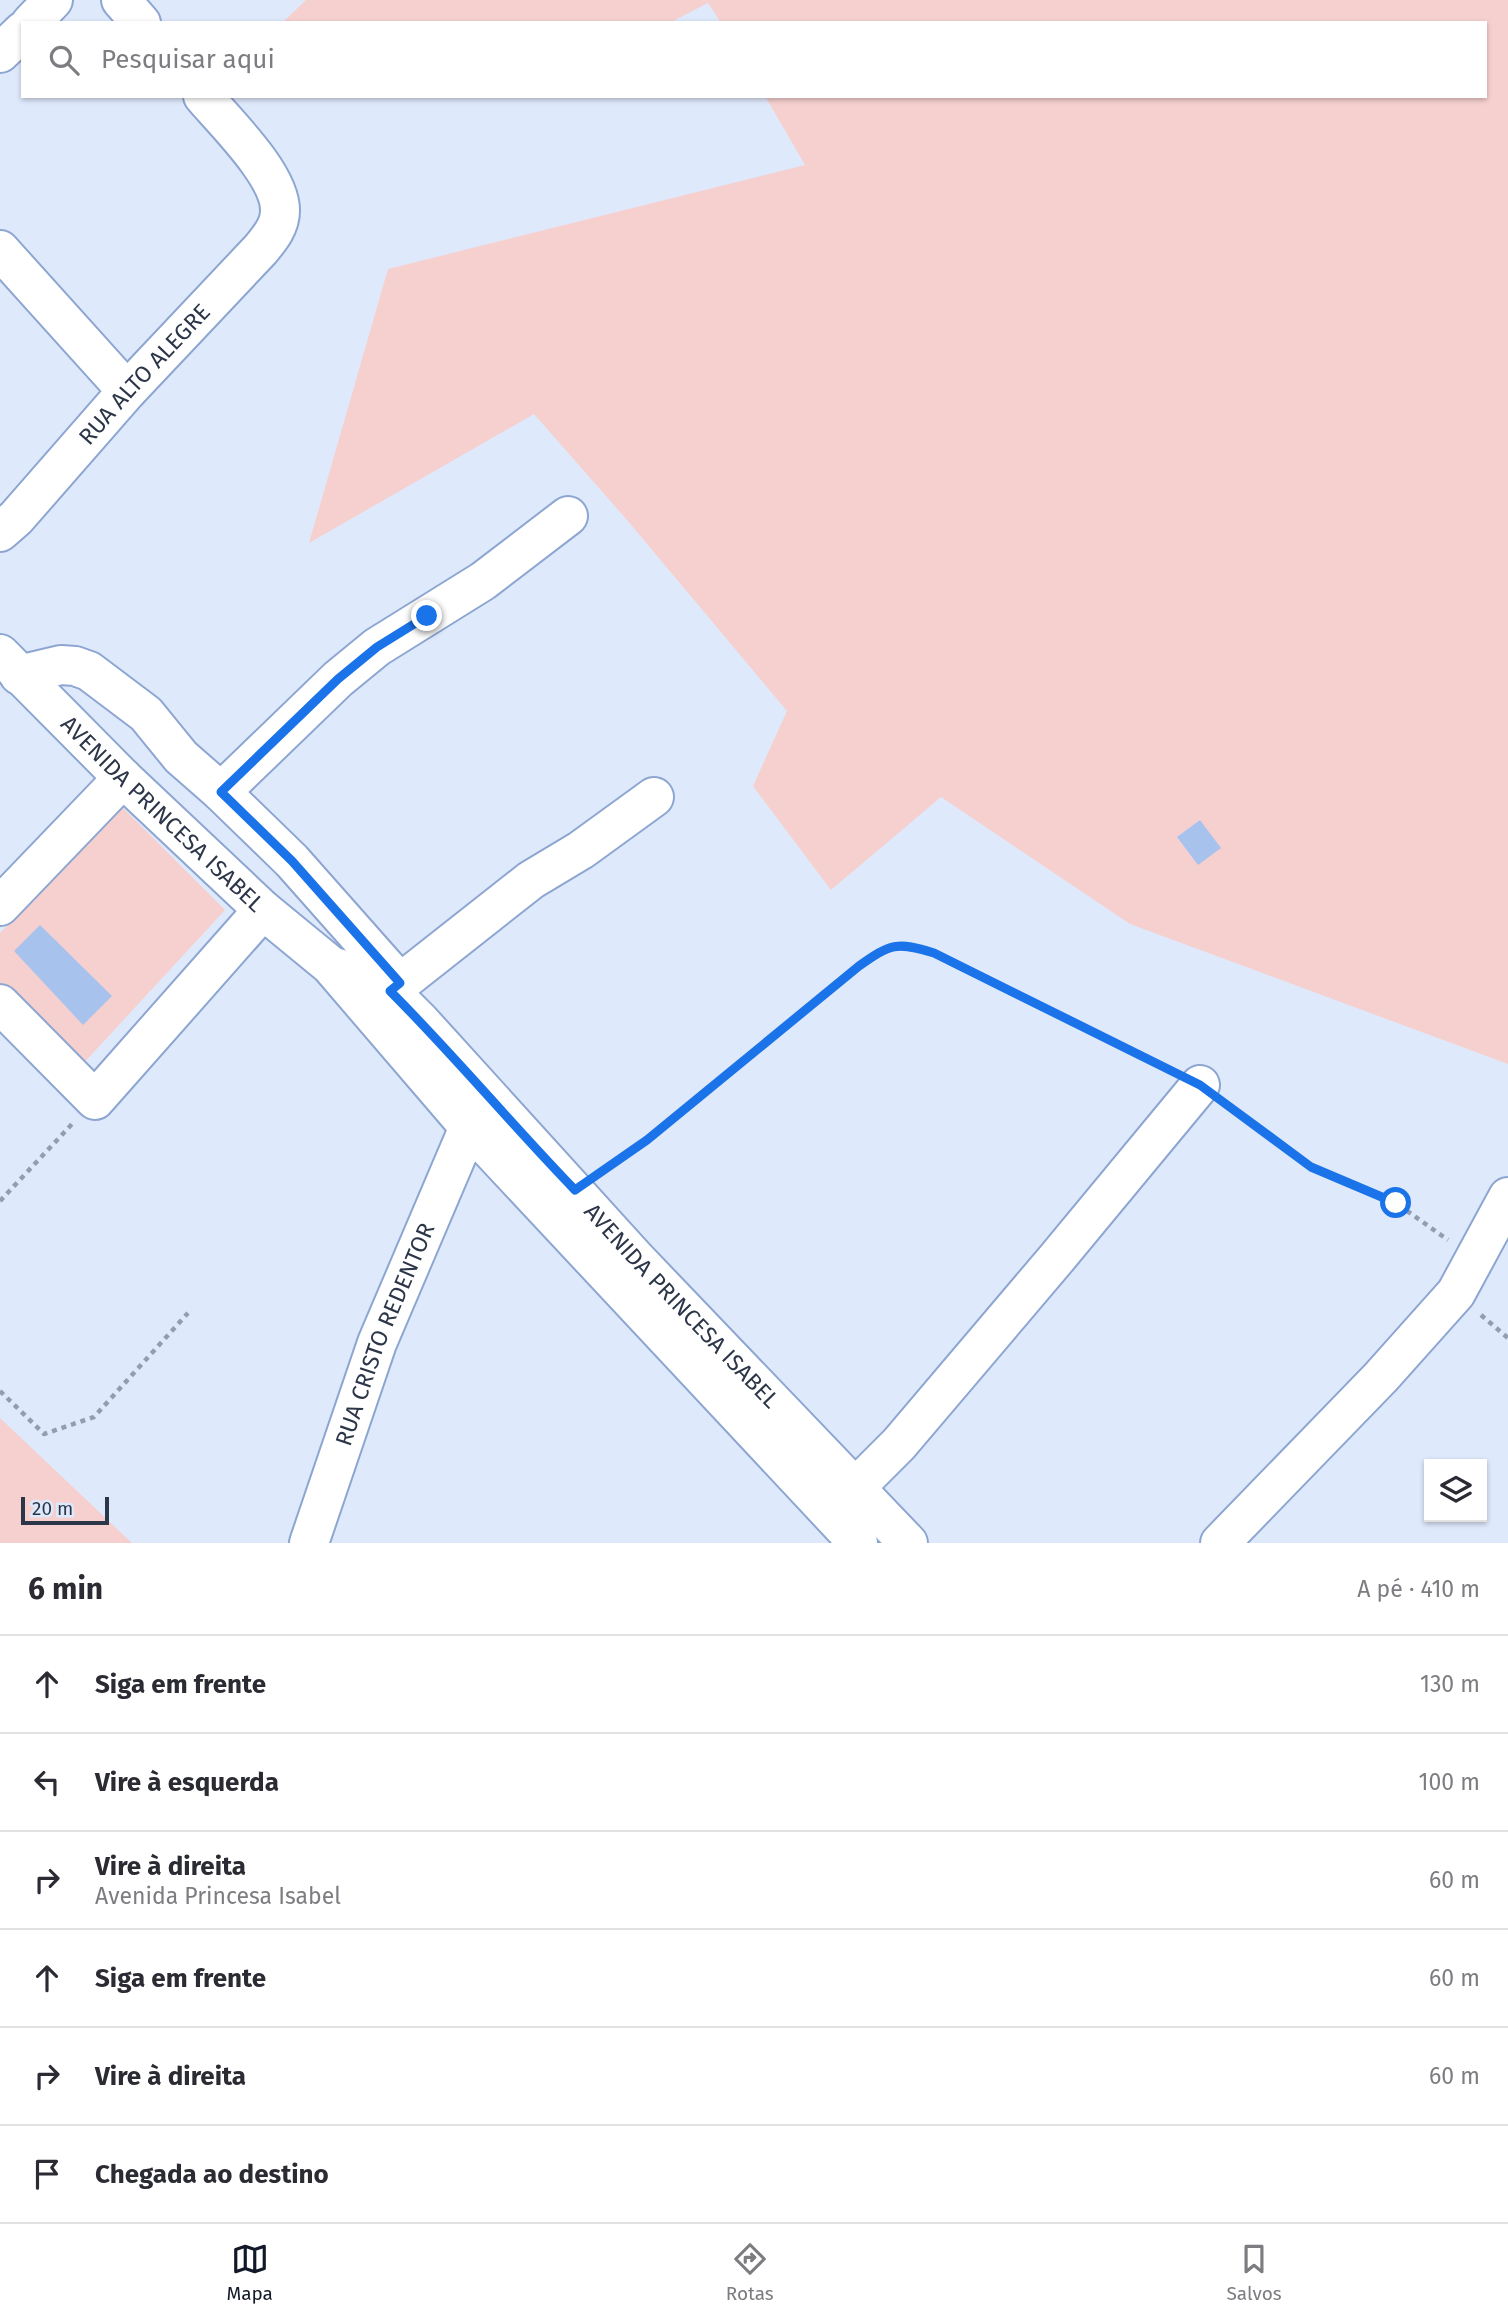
<!DOCTYPE html>
<html lang="pt">
<head>
<meta charset="utf-8">
<style>
  body { margin:0; font-family:"Fira Sans",sans-serif; background:#f7f7f7; color:#2b2b33 }
  .controls { position:absolute; right:21px; bottom:21px; display:grid; overflow:hidden; border-radius:0px; box-shadow:0 2px 5px #0004 }
  .controls button { width:63px; height:63px; display:grid; place-items:center; padding:0; border:0; border-bottom:2px solid #e1e1e2; background:#fff; color:#2b2b33; font:35px sans-serif }
  .scale { position:absolute; left:21px; bottom:18px; width:88px; box-sizing:border-box; padding-left:7px; border:4px solid #2c3648; border-top:0; font-size:19px; line-height:24px; white-space:nowrap; color:#2c3648; -webkit-text-stroke:5px #dfe9fc; paint-order:stroke }
  .stop { position:absolute; width:21px; height:21px; margin:-16px; border:5px solid #1a73e8; border-radius:50%; background:#fff }
  .stop.end { background:#1a73e8; border-color:#fff; box-shadow:0 2px 7px #0008 }
  .list { margin:0; padding:0; list-style:none }
  h2 { display:flex; justify-content:space-between; align-items:center; height:91px; margin:0; padding:0 28px; font-size:30px }
  h2 small { font-size:23px; font-weight:400; color:#7c7c81 }
  .list li { display:grid; grid-template-columns:46px 1fr auto; gap:21px; align-items:center; box-sizing:border-box; height:98px; padding:0 28px; border-top:2px solid #e1e1e2 }
  .list b { display:block; font-size:26px; white-space:nowrap }
  .list p { margin:0; font-size:23px; white-space:nowrap; color:#7c7c81 }
  .list em { font-size:23px; font-style:normal; color:#7c7c81 }
  .icon { flex:none; width:38px; height:38px; fill:none; stroke:currentColor; stroke-width:2; stroke-linecap:round; stroke-linejoin:round }
  .map { position:relative; flex:none; width:1508px; height:1543px; overflow:hidden }
  .search { position:absolute; background:#fff; box-shadow:0 2px 5px #0004; left:21px; right:21px; top:21px; height:77px; display:flex; align-items:center; gap:18px; box-sizing:border-box; padding:0 24px; border-radius:0px; color:#7c7c81; font-size:26px }
  .sheet { height:679px; background:#fff }
  nav { display:flex; justify-content:space-around; align-items:center; box-sizing:border-box; height:98px; border-top:2px solid #e1e1e2; background:#fff; font-size:19px; color:#7c7c81 }
  nav a { display:grid; justify-items:center; gap:4px }
  nav .on { color:#111827 }
  .map>svg:first-child { display:block }
  .green { fill:#f6d0ce }
  .building { fill:#a8c2ee }
  .lines { fill:none; stroke-linecap:round; stroke-linejoin:round }
  .minor-casing { stroke:#8da6d1; stroke-width:42 }
  .path { stroke:#939db0; stroke-width:4.5; stroke-dasharray:5 5; stroke-linecap:butt }
  .minor { stroke:#fff; stroke-width:38 }
  .route { stroke:#1a73e8; stroke-width:9 }
  .labels { text-anchor:middle; stroke-width:5; stroke-linejoin:round; paint-order:stroke }
  .street-label { font-size:23px; fill:#2c3648; stroke:#dfe9fc }
</style>
</head>
<body>
<div class="map">
<svg width="1508" height="1543" viewBox="0 0 1508 1543">
  <rect width="100%" height="100%" fill="#dfe9fc"/>
  <path class="green" d="M306,0H1508V1064L1130,924L941,797L831,890L753,786L787,711L627,520L534,414L309,543L388,269L805,165L765,96H1485V23H721L708,3L669,23H282Z
    M119,804L225,910L82,1065L0,982V933Z
    M0,1418L132,1543H0Z"/>
  <path class="building" d="M1200,820L1221,848L1198,865L1177,837Z
    M40,925L112,996L83,1025L14,951Z"/>
  <g class="lines">
    <g class="minor-casing">
      <g id="minor">
        <path d="M121,0L141,23"/>
        <path d="M31,23L53,0"/>
        <path d="M0,53L23,31"/>
        <path d="M0,250L127,391"/>
        <path id="s1" d="M0,532L16,518L127,391L261,249C270,238 280,226 280,211C281,176 226,123 203,96"/>
        <path id="s2" d="M0,654L123,778L263,910L330,965L469,1127L858,1543"/>
        <path d="M19,675L61,665L75,666L89,671L146,714L181,757L221,792L292,861L400,983"/>
        <path d="M221,792L338,679L377,647L483,581L568,516"/>
        <path d="M0,906L123,778"/>
        <path id="s3" d="M338,968L390,991L420,1021L637,1260L908,1543"/>
        <path d="M380,999L531,880L581,850L654,797"/>
        <path d="M0,1004L95,1100L263,910"/>
        <path d="M836,1507L899,1444L1056,1259L1200,1085"/>
        <path id="s4" d="M309,1543L377,1343L469,1127"/>
        <path d="M1220,1543L1381,1377L1456,1293L1508,1197"/>
      </g>
    </g>
    <path class="path" d="M1227,1105L1311,1167L1336,1179L1396,1203L1448,1240
      M602,1171L647,1140L859,966C890,945 897,941 934,952L1169,1069
      M0,1201L73,1123
      M1481,1315L1508,1338
      M0,1391L44,1434L94,1417L188,1313"/>
    <use href="#minor" class="minor"/>
  </g>
  <g class="lines">
    <path class="route" d="M427,616L377,647L338,679L221,792L292,861L400,983L390,991C454,1055 512,1125 575,1190L647,1140L859,966C890,944 897,941 934,953L1200,1085L1311,1167L1396,1203"/>
  </g>
  <g class="labels">
    <g class="street-label">
      <text dy="8" stroke="none"><textPath href="#s1" startOffset="214">RUA ALTO ALEGRE</textPath></text>
      <text dy="8" stroke="none"><textPath href="#s2" startOffset="228">AVENIDA PRINCESA ISABEL</textPath></text>
      <text dy="8" stroke="none"><textPath href="#s3" startOffset="486">AVENIDA PRINCESA ISABEL</textPath></text>
      <text dy="8" stroke="none"><textPath href="#s4" startOffset="222">RUA CRISTO REDENTOR</textPath></text>
    </g>
  </g>
</svg>
<div class="controls">
<button><svg class="icon" aria-label="layers" viewBox="0 0 24 24"><path d="M12 4l9 5-9 5-9-5zM3 14l9 5 9-5"/></svg></button>
</div>
<div class="scale">20 m</div>
<div class="stop" style="left:1396px;top:1203px"></div>
<div class="stop end" style="left:427px;top:616px"></div>
<div class="search"><svg class="icon" aria-label="search" viewBox="0 0 24 24"><circle cx="10" cy="10" r="6"/><path d="M15 15l6 6"/></svg>Pesquisar aqui</div>
</div>
<section class="sheet">
<h2>6 min<small>A pé · 410 m</small></h2>
<ul class="list">
<li><svg class="icon" aria-label="ahead" viewBox="0 0 24 24"><path d="M12 20V5M6 11l6-6 6 6"/></svg><div><b>Siga em frente</b></div><em>130 m</em></li>
<li><svg class="icon" aria-label="left" viewBox="0 0 24 24"><path d="M17 20v-9H6M10 6l-5 5 5 5"/></svg><div><b>Vire à esquerda</b></div><em>100 m</em></li>
<li><svg class="icon" aria-label="right" viewBox="0 0 24 24"><path d="M7 20v-9h11M14 6l5 5-5 5"/></svg><div><b>Vire à direita</b><p>Avenida Princesa Isabel</p></div><em>60 m</em></li>
<li><svg class="icon" aria-label="ahead" viewBox="0 0 24 24"><path d="M12 20V5M6 11l6-6 6 6"/></svg><div><b>Siga em frente</b></div><em>60 m</em></li>
<li><svg class="icon" aria-label="right" viewBox="0 0 24 24"><path d="M7 20v-9h11M14 6l5 5-5 5"/></svg><div><b>Vire à direita</b></div><em>60 m</em></li>
<li><svg class="icon" aria-label="arrive" viewBox="0 0 24 24"><path d="M6 21V4h12l-3 4 3 4H6"/></svg><div><b>Chegada ao destino</b></div></li>
</ul>
</section>
<nav>
<a class="on"><svg class="icon" aria-label="map" viewBox="0 0 24 24"><path d="M3 6l6-2 6 2 6-2v14l-6 2-6-2-6 2zM9 4v14M15 6v14"/></svg>Mapa</a>
<a><svg class="icon" aria-label="directions" viewBox="0 0 24 24"><path d="M12 3l9 9-9 9-9-9zM9 14v-3h6M13 9l2 2-2 2"/></svg>Rotas</a>
<a><svg class="icon" aria-label="saved" viewBox="0 0 24 24"><path d="M7 4h10v16l-5-4-5 4z"/></svg>Salvos</a>
</nav>
</body>
</html>
